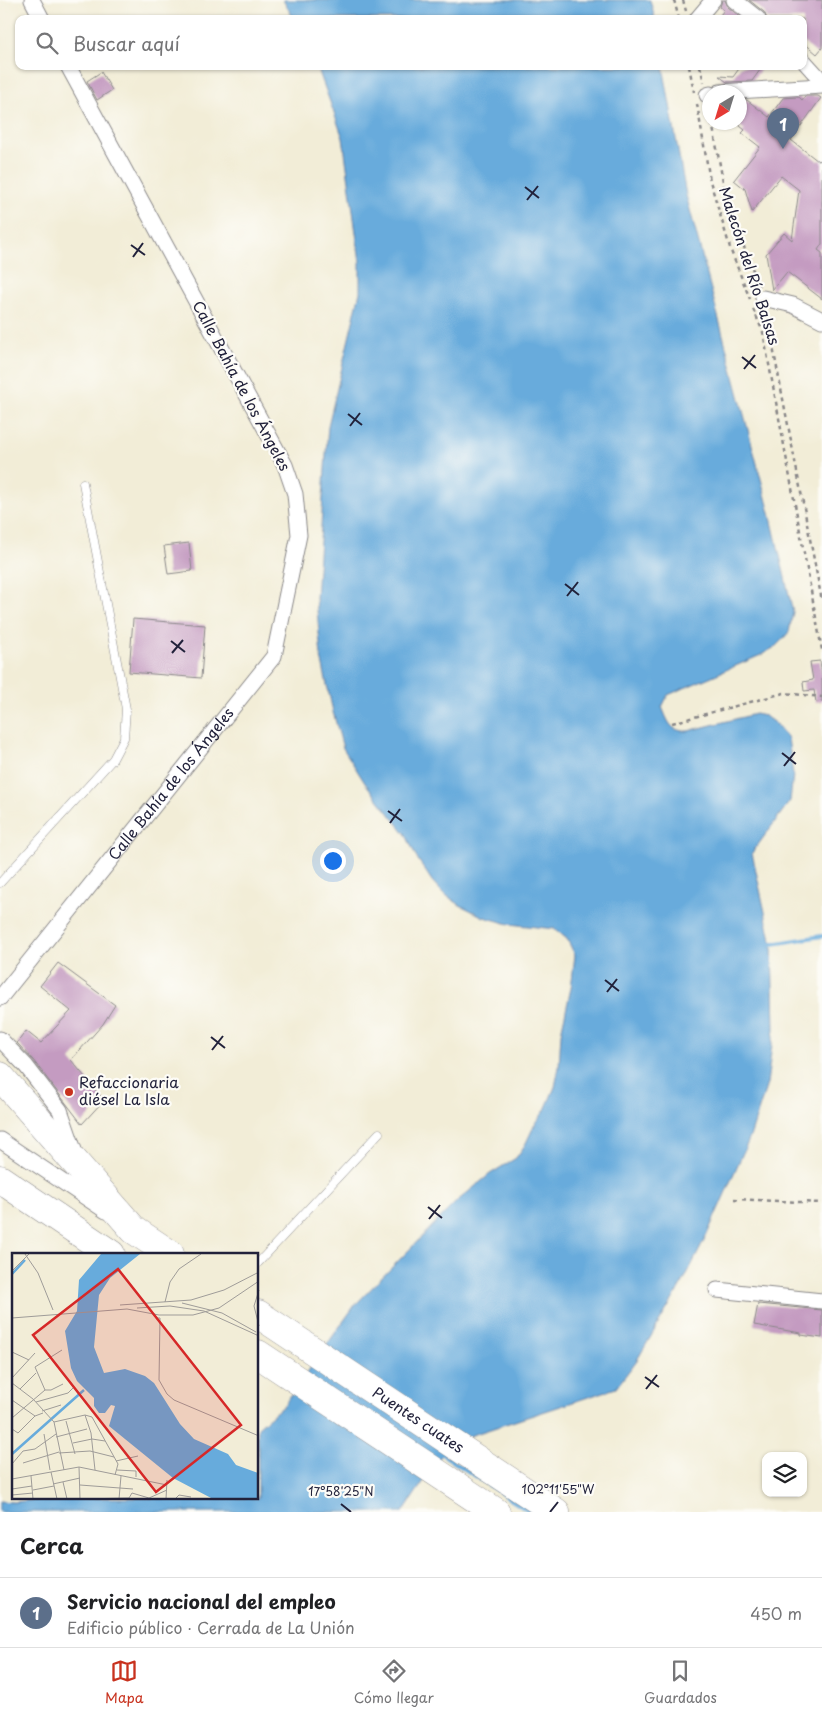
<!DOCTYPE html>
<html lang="es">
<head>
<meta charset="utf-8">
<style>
  body { margin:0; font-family:"Playpen Sans",sans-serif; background:#f2f2f2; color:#202124 }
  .controls { position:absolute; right:15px; bottom:15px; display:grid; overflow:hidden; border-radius:10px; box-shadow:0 1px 4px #0004 }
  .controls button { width:45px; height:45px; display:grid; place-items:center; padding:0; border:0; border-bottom:1px solid #e0e0e0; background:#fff; color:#202124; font:25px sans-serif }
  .compass { position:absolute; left:702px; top:85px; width:45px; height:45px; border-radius:50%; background:#fff; box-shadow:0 1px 4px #0004; rotate:218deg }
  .you { position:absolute; left:332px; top:860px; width:18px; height:18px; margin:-12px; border:4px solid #fff; border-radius:50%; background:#1a73e8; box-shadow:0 0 0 8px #1a73e833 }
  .badge { display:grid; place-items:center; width:32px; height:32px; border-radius:50%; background:#c8321e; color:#fff; font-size:16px; font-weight:700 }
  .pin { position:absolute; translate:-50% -41px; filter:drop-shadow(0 1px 2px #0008) }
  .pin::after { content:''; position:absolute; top:26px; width:18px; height:15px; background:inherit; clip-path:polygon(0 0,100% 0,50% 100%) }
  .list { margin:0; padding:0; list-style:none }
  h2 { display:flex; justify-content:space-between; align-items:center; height:65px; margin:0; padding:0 20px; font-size:21px }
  h2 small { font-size:16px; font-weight:400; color:#757577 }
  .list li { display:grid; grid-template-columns:32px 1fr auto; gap:15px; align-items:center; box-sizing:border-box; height:70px; padding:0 20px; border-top:1px solid #e0e0e0 }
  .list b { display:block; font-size:19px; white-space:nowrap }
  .list p { margin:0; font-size:16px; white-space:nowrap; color:#757577 }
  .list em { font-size:16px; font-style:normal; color:#757577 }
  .icon { flex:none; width:28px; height:28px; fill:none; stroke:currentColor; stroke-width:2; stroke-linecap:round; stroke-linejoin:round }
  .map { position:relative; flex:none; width:822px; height:1512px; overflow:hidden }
  .search { position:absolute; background:#fff; box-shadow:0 1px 4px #0004; left:15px; right:15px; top:15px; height:55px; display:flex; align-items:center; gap:12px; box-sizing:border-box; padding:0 18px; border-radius:10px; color:#757577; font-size:19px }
  .sheet { height:135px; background:#fff }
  nav { display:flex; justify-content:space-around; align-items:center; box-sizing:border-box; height:70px; border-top:1px solid #e0e0e0; background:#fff; font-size:14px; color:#757577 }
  nav a { display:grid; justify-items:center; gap:2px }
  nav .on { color:#c8321e }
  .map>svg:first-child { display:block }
  .water { fill:#67abdc; stroke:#44668c }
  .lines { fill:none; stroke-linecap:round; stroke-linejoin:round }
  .stream { stroke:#67abdc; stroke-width:4 }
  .building { fill:#c49bc1 }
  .lane-casing { stroke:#8a8889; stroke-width:9 }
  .street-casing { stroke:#8a8889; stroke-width:17 }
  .highway-casing { stroke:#8a8889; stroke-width:29 }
  .path { stroke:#8a8889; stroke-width:2.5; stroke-dasharray:4 4; stroke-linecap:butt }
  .lane { stroke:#fff; stroke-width:8 }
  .street { stroke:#fff; stroke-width:15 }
  .highway { stroke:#fff; stroke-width:28 }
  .ticks { fill:none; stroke:#22223b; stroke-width:2 }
  .poi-dot { fill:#c8321e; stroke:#fdfcf7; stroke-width:2 }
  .labels { text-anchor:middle; stroke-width:4.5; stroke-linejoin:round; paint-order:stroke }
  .street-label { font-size:15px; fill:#22223b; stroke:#fdfcf7 }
  .poi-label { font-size:15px; fill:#22223b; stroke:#fdfcf7; text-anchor:start }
  .inset-river { fill:none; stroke:#67abdc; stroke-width:2.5 }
  .inset-road { fill:none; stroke:#9f9c99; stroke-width:1 }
  .view { fill:#d62828; fill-opacity:0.15; stroke:#d62828; stroke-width:2.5 }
  .inset-edge { fill:none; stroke:#22223b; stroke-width:2.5 }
  .ticks-label { font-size:12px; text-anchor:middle; fill:#22223b; stroke:#fdfcf7; stroke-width:4.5; stroke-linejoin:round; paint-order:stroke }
</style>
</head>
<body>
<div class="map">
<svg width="822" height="1512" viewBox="0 0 822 1512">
  <rect width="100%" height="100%" fill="#fdfcf7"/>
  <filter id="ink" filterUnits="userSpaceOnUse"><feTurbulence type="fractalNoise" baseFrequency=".02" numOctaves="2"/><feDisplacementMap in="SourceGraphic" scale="10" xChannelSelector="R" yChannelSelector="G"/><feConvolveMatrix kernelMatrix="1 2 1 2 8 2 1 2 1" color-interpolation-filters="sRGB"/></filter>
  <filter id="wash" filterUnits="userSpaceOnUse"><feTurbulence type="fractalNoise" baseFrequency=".0096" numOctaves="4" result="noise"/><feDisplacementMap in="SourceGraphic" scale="20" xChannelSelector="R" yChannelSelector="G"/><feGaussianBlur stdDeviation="1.12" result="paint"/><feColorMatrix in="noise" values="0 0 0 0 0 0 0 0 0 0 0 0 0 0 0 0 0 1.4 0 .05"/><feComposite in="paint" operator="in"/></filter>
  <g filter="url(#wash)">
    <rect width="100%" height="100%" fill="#f2edd7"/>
    <path class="water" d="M283,0H650L655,19H294Z
      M317,66H663L686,195L770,513L793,612L789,632L782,640L775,647L761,655L668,695L662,707C668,721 670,732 688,731L755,714L765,716L776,724L788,738L793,775L790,801L752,853L772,944L774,1029L767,1084L750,1137L705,1239L683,1282L637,1360L616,1388L472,1435L442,1454L403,1512H0V1501L13,1502L57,1498H258V1427L284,1405L355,1305L456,1202L490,1174L516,1158L525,1145L534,1126L545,1110L555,1087L559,1067L561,1033L571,988L575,955L567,939L555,929L509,924L484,917L460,905L443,893L432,881L417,858L405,833L365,783L343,748L333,712L321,657L316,598L328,426L360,292V262L343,138Z"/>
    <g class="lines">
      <path class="stream" d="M768,943L772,944L822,936
        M442,1454L530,1512"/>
    </g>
    <g id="blocks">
      <path class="building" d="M722,0H725L728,7L743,19H717L724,10L720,7Z
        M749,0H822V48L817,54L803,42V19H767L764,12Z
        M741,66H763L752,81L727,82L719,76L733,77Z
        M101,72L112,90L97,100L87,81Z
        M805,96H818L821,98L791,140L818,161L822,160V244L818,250L822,253V299L787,272L772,290L766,254L784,233L792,240L799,190L781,176L752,212L745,189L734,180L760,147L742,133L745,130L740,126V100H747L769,117L783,98L799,97L802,100Z
        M189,543L192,571L168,574L164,546Z
        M133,619L205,625L201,678L129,672Z
        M820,661L822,676V701L816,702L814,690L804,691L803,682L813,680L810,662Z
        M58,963L115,1005L103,1024L71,1060L104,1100L82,1124L33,1060L17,1043L26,1031L41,1043L71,1011L40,986Z
        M758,1304L822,1310V1338L801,1335V1333L754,1325Z"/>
    </g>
  </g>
  <g filter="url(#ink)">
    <use href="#blocks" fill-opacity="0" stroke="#8a8889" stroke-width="1"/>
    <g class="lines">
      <g class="lane-casing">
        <path id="lane" d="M0,883L113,759L124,738L126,709L83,483
          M258,1263L379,1133"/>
      </g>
      <g class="street-casing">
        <g id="street">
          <path d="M32,0L42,19"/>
          <path d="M734,0L758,19"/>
          <path d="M697,19L713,0"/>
          <path d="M803,60L822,81"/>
          <path d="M720,92L822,86"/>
          <path d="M707,95L710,94"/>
          <path d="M763,298L793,305L822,320"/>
          <path id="s1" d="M0,998L274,656L299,535L295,494L285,465L68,66"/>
          <path d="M0,1039L26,1066L60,1110L74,1150"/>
          <path d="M0,1140L106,1211"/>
          <path d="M717,1290L822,1301"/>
        </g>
      </g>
      <g class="highway-casing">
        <g id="highway">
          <path d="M0,1076L134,1230L170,1254"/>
          <path d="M0,1179L111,1254"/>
          <path id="s2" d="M258,1314L556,1512"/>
          <path d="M258,1354L496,1512"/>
        </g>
      </g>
      <path class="path" d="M674,0L679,19
        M683,0L686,11
        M689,66L694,92
        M700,66L704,82
        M697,104L710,181L731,251L750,299
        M712,122L727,203L759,286
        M753,309L763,332L822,650
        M766,311L822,601
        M672,723L784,693L822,697
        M734,1199L822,1203"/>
      <use href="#lane" class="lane"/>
      <use href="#street" class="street"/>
      <use href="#highway" class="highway"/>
    </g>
  </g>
  <path class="ticks" d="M525,187L539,198M527,200L538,186M131,245L145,255M133,257L143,243M742,357L756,368M744,369L755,355M348,414L362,425M350,426L360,413M565,584L579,595M567,596L578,582M171,641L185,652M172,653L183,640M782,753L796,764M784,766L795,752M388,811L402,821M390,823L400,809M605,980L619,991M607,992L617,979M211,1037L225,1048M212,1050L223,1036M428,1207L442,1218M429,1219L440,1205M645,1377L659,1387M646,1389L657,1375M341,1504L351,1512M550,1512L558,1502"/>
  <circle class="poi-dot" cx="69" cy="1092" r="5"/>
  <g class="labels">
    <g class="street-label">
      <text transform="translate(749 266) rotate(72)" y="5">Malecón del Río Balsas</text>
      <text transform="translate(241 386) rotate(62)" y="5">Calle Bahía de los Ángeles</text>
      <text dy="5" stroke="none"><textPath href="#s1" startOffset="274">Calle Bahía de los Ángeles</textPath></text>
      <text dy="5" stroke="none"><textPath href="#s2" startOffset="192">Puentes cuates</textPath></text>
    </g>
    <g class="poi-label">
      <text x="79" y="1088">Refaccionaria<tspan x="79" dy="17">diésel La Isla</tspan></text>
    </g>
  </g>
  <g transform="translate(12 1253)">
    <rect width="246" height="246" fill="#f2edd7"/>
    <path d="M89,1H128L98,25L87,42L82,94L92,120L113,116L133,123L142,130L168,171L182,186L216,201L224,212L246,220V246H201L161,225L97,173L103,153L99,152L93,160H87L82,153V145L65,128L59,115L53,78L65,58L67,27Z" fill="#67abdc"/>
    <path class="inset-river" d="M0,21L13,7M0,201L72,137"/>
    <path class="inset-road" d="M13,1L26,20L41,57M0,18L17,1M247,37L242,53L247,73M153,49L158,29L167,16L189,1M170,50L210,60L244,79M108,52L179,47L212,37L247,19M125,55L158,53L192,58L247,83M0,65L115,56L147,62H181L207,55L247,28M144,65H148L147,127L155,141L162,147L247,183M0,99L17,107M0,125L23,100M0,130L21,146L42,169L52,217M8,136L24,120M33,137H39L51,131M0,147L23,163L31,160M24,149L56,140L61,135M30,158L49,152M73,162L79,180L83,217M0,165L33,137L23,114L50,97M54,168L63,201M42,169L73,162L80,164L106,211L103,222M0,176L6,180L23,163M32,181L38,217M44,184L75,176M61,190L80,186L93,188M47,200L78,198L102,204M104,208L126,203M11,210L47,199M0,211L11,198L23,196L44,181M67,214L68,246L117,245L120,240L137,245L155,237M105,217L124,218V224M39,219L45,246M19,223L21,246M0,226L67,214L155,232M51,229L55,246M41,231L68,225M68,232L121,236M0,236L20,233M21,237L42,233M0,242L21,240M107,246L109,223M154,246L155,227M163,246L167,242L179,244"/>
    <path class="view" d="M106,16L229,172L144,239L21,82Z"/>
    <rect width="246" height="246" class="inset-edge"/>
  </g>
  <g class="ticks-label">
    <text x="558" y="1494">102°11'55"W</text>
    <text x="341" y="1496">17°58'25"N</text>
  </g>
</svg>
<div class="controls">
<button><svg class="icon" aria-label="layers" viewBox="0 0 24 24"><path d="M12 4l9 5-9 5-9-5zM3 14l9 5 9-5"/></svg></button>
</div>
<svg class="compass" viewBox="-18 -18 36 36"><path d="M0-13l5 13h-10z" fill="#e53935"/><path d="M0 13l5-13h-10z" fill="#757577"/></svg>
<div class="you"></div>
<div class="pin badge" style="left:783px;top:149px;background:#5c6f8a">1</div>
<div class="search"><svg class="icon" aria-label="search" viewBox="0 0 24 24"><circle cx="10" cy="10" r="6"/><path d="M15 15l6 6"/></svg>Buscar aquí</div>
</div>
<section class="sheet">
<h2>Cerca<small></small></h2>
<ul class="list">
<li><span class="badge" style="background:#5c6f8a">1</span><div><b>Servicio nacional del empleo</b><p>Edificio público · Cerrada de La Unión</p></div><em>450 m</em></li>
</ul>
</section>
<nav>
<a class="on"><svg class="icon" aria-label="map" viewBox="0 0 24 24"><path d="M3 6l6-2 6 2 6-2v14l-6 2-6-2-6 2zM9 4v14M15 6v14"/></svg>Mapa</a>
<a><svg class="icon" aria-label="directions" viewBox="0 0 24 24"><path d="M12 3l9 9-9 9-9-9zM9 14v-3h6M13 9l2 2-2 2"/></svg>Cómo llegar</a>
<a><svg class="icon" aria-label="saved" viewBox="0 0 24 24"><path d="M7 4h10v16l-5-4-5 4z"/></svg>Guardados</a>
</nav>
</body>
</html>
